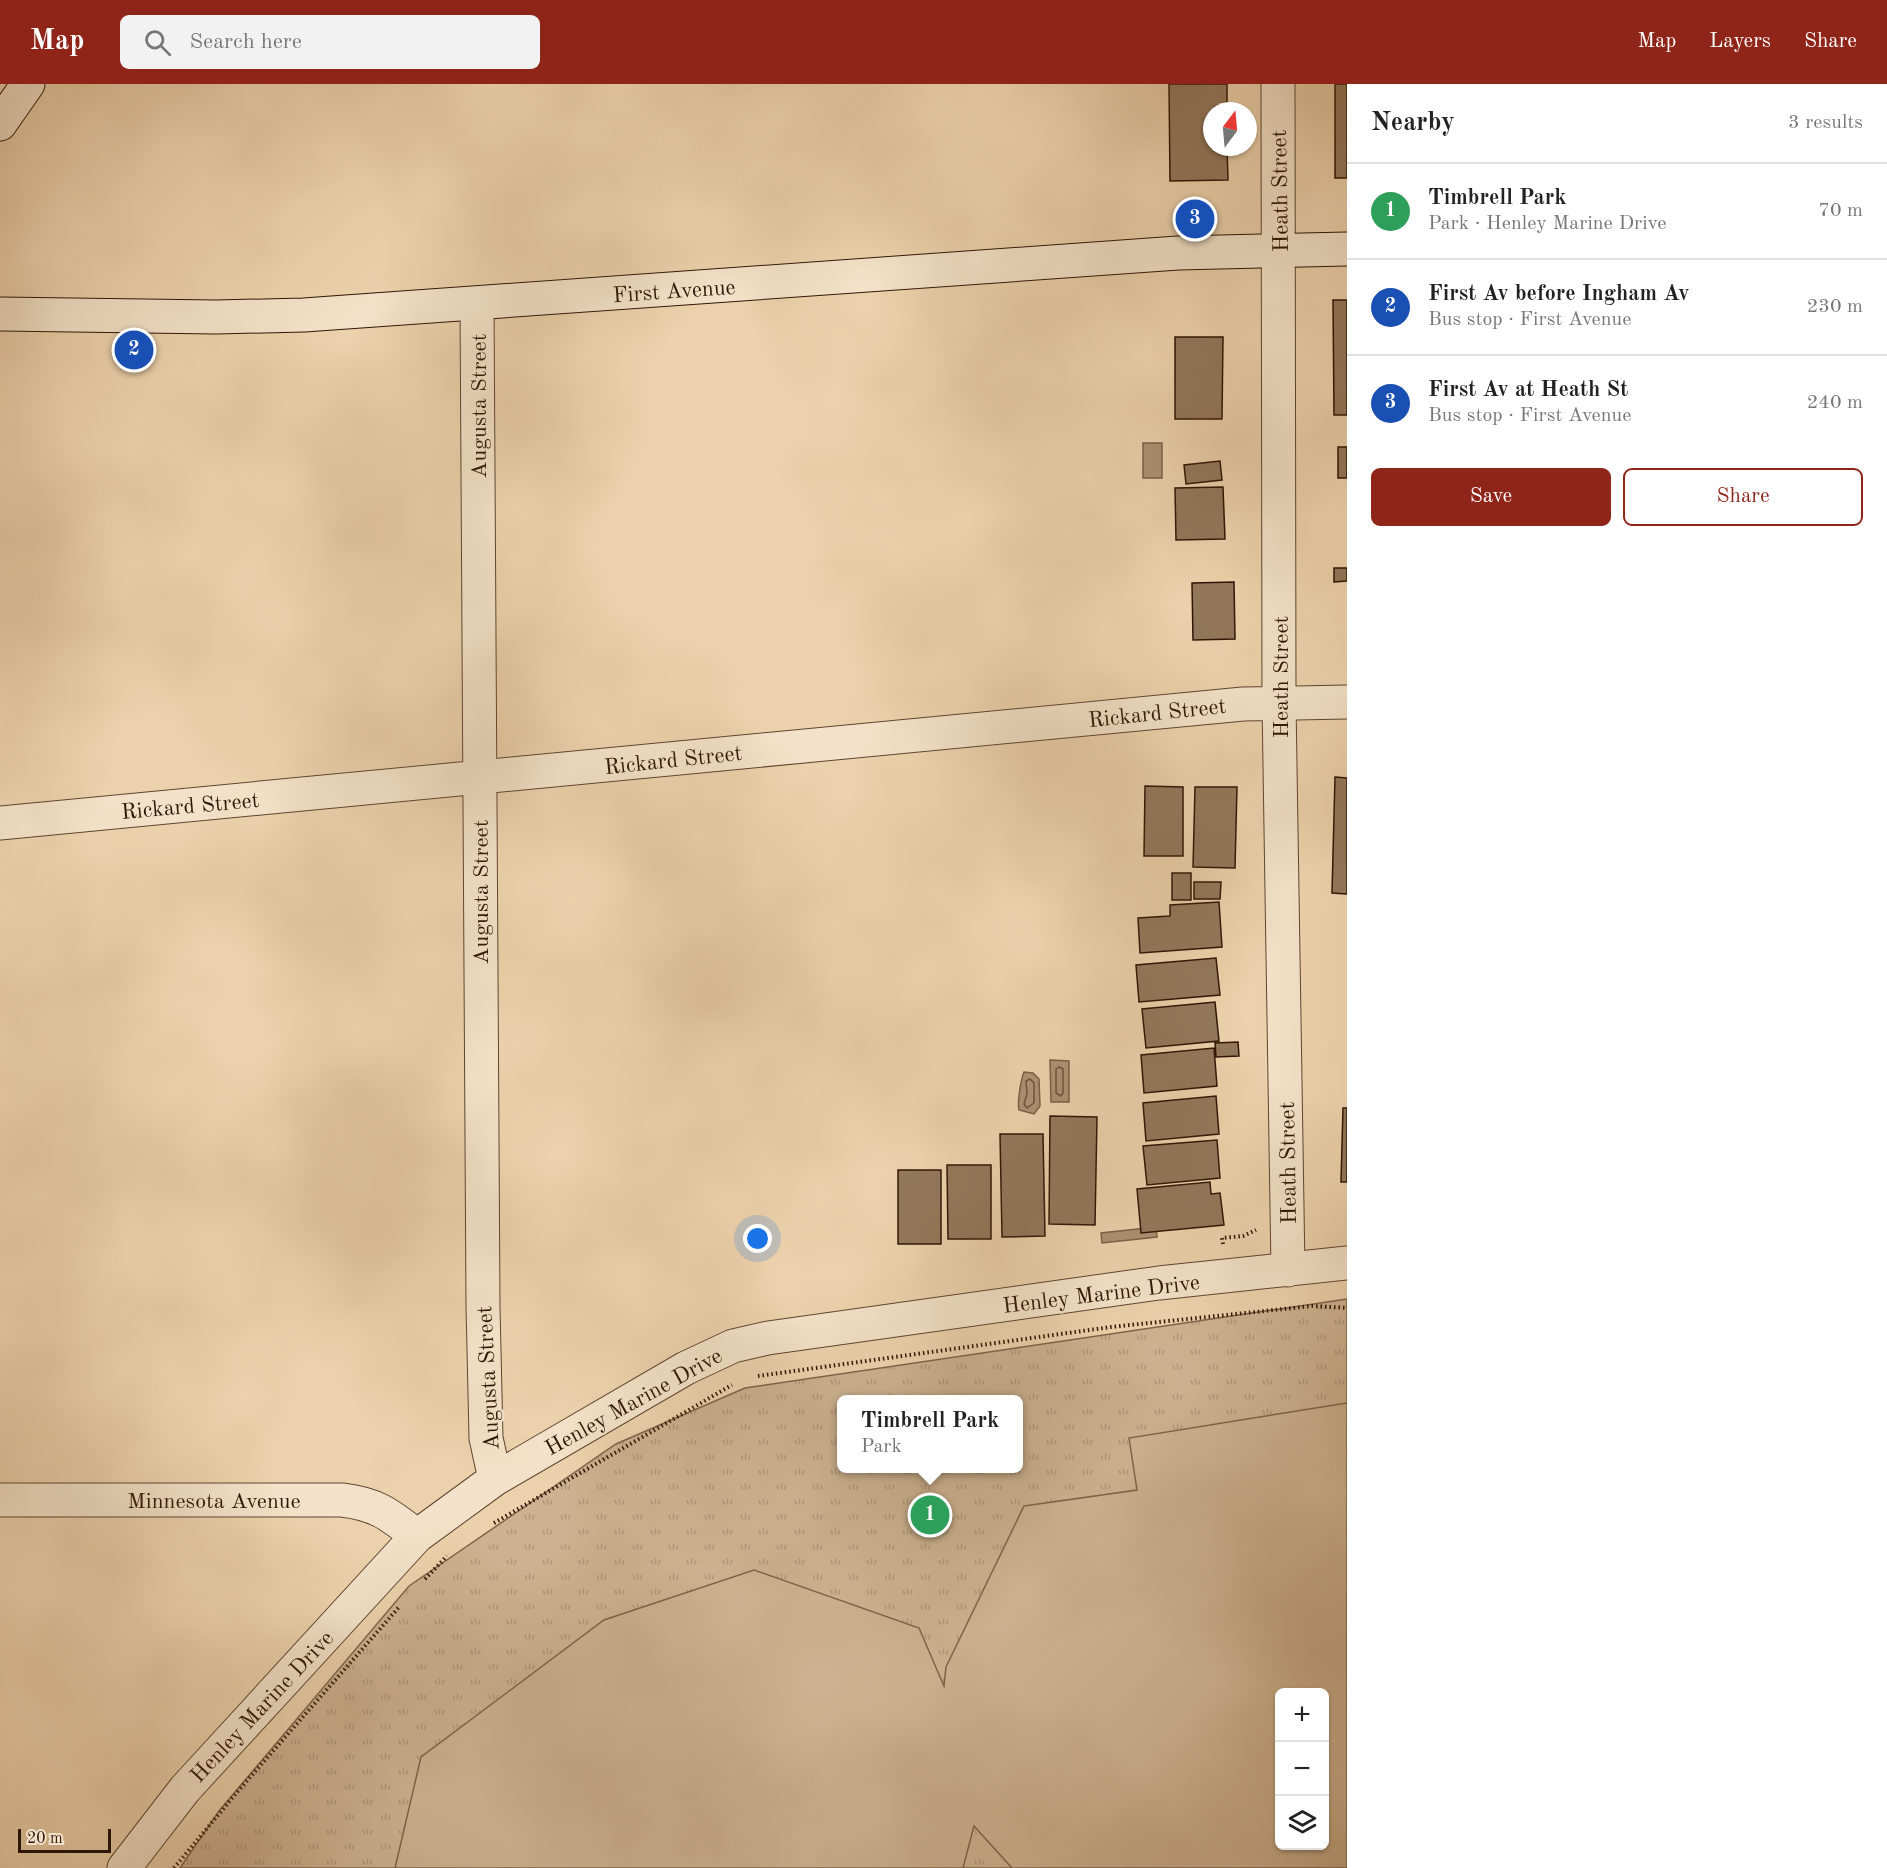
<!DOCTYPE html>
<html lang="en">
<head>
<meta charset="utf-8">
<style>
  body { margin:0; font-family:"Old Standard TT",serif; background:#f2f2f2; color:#222 }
  .controls { position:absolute; right:18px; bottom:18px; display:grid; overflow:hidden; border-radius:9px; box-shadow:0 2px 4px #0004 }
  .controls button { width:54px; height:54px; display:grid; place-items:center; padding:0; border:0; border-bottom:2px solid #e0e0e0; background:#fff; color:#222; font:30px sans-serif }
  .compass { position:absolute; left:1203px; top:18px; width:54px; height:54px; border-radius:50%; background:#fff; box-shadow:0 2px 4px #0004; rotate:16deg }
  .scale { position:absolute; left:18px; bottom:15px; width:93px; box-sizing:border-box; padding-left:6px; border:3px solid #301606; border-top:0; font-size:16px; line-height:21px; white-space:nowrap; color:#301606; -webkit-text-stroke:4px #f3e2c9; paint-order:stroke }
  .you { position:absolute; left:758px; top:1155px; width:21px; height:21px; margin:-15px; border:4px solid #fff; border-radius:50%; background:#1a73e8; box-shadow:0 0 0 9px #1a73e833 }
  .badge { display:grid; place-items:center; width:39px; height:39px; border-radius:50%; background:#8f2418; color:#fff; font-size:20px; font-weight:700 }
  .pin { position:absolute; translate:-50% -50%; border:3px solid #fff; box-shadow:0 2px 6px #0006 }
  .popup { position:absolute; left:837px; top:1311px; width:186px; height:78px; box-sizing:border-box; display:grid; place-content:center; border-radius:9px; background:#fff; filter:drop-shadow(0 2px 4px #0005); font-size:20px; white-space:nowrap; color:#767676 }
  .popup b { font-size:22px; color:#222 }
  .popup::after { content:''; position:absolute; left:50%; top:100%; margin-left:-12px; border:12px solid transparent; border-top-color:#fff }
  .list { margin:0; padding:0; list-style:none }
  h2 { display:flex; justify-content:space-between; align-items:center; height:78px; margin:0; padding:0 24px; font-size:26px }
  h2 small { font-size:20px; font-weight:400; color:#767676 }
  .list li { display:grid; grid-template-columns:39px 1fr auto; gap:18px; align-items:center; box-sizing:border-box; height:96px; padding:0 24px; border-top:2px solid #e0e0e0 }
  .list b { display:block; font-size:22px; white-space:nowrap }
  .list p { margin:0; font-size:20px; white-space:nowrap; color:#767676 }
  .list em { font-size:20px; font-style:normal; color:#767676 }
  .actions { display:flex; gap:12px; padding:18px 24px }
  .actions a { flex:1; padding:14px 0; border:2px solid #8f2418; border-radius:9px; text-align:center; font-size:21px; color:#8f2418 }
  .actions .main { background:#8f2418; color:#fff }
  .icon { flex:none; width:33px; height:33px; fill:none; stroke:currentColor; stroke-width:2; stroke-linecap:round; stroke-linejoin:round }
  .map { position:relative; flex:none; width:1347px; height:1784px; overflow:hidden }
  header { display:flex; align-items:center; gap:36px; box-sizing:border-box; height:84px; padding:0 30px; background:#8f2418; color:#fff }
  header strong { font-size:28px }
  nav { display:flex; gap:33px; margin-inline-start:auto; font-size:21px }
  .search { width:420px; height:54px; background:#f2f2f2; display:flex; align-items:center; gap:15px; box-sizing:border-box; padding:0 21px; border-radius:9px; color:#767676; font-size:22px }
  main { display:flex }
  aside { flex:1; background:#fff }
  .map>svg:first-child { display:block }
  .park { fill:url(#park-tufts); stroke:#7e644b; stroke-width:1.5; fill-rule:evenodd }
  .garden { fill:#ccb290; stroke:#7e644b; stroke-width:1.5; fill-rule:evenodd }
  .water { fill:#ac9274; stroke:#7a6048; stroke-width:1.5 }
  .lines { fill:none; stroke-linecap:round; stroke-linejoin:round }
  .shore { stroke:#6e543d; stroke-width:1.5 }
  .building { fill:#92785c; stroke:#301606; stroke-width:1.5 }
  .street-casing { stroke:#5f4530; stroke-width:35 }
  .secondary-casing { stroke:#301606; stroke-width:35 }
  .path { stroke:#301606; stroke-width:4; stroke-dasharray:1.5 3; stroke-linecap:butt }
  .street { stroke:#f3e2c9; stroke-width:33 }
  .secondary { stroke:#f3e2c9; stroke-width:33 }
  .labels { text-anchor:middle; stroke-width:5; stroke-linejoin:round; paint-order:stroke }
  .street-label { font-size:22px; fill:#301606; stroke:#f3e2c9 }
</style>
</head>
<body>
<header>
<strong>Map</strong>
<div class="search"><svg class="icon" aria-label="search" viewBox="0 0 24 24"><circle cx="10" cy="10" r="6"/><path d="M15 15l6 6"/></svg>Search here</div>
<nav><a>Map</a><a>Layers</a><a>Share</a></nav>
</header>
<main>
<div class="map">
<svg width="1347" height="1784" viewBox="0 0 1347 1784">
  <defs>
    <pattern id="park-tufts" width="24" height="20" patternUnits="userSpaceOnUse" patternTransform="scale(1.5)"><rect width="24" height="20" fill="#ccb290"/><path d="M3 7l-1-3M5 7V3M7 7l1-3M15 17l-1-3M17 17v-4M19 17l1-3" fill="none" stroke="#b0987b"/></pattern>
  </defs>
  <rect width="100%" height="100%" fill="#ecd2ac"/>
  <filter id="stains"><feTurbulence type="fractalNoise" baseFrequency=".00333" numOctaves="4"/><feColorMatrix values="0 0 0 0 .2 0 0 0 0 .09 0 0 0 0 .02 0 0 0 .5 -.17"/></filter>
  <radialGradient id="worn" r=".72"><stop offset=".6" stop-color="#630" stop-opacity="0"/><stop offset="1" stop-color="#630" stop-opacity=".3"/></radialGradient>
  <path class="park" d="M1347,1215V1784H180L219,1727L409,1502L616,1360L745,1304ZM842,1316H1018V1384H842ZM1280,1608H1324V1762H1280Z"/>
  <path class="garden" d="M1347,1319V1784H1012L974,1742L963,1784H395L421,1673L604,1536L754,1486L919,1544L944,1602L946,1583L1024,1422L1137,1406L1129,1354ZM1324,1608V1762H1280V1608Z"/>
  <path class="water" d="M1143,359H1162V394H1143Z
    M1050,976L1069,977V1018H1051Z
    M1024,988L1033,989L1039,995L1040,1022L1034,1030L1019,1026C1017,1019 1021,995 1024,988Z
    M1156,1143L1157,1153L1102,1159L1101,1149Z"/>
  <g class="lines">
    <path class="shore" d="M1059,983L1063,985V1009L1061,1012L1056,1009V985Z
      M1030,995L1034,999V1019L1027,1024L1024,1020L1027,1010L1026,997Z"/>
  </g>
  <path class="building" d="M1169,0H1227V27H1212V63H1227L1228,96L1170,97Z
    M1335,0H1347V94H1335Z
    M1333,216H1347V331H1334Z
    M1175,253H1223L1222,335H1175Z
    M1338,363H1347V394H1338Z
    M1220,377L1222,396L1186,400L1184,381Z
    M1223,403L1225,455L1176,456L1175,404Z
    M1334,484H1347V497L1334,498Z
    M1234,498L1235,555L1193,556L1192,499Z
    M1335,693L1347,694V810L1332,809Z
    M1145,702L1183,703V772H1144Z
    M1195,703H1237L1235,784L1193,783Z
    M1172,789H1191V816H1172Z
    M1194,798H1221L1220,815H1194Z
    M1219,818L1222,863L1140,869L1138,834L1170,832V821Z
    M1216,874L1220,911L1139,918L1136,881Z
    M1215,918L1219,957L1146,964L1142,925Z
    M1238,958L1239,972L1216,973L1215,959Z
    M1214,964L1217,1002L1144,1009L1141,971Z
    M1216,1012L1219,1050L1146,1057L1143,1019Z
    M1343,1024H1347V1098H1341Z
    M1050,1032L1097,1033L1095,1141L1049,1140Z
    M1000,1050H1043L1045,1152L1002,1153Z
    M1217,1056L1220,1094L1147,1101L1143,1062Z
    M947,1081H991V1155H948Z
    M898,1086H941V1160H898Z
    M1210,1098L1211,1110L1220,1109L1224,1141L1141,1149L1137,1105Z"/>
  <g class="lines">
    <g class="street-casing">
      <path id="street" d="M1278,0L1279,619L1288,1186
        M477,220L483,1222L486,1354L495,1395
        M0,739L1243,620L1347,618
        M0,1416H342C377,1420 390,1431 417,1452
        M124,1784L185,1705L417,1452L495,1395L686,1284L733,1262L768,1254L1159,1199L1347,1179"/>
    </g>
    <g class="secondary-casing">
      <path id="secondary" d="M0,40L28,0
        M0,230L216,233L304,231L1178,169L1347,165"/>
    </g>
    <path class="path" d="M1223,1160L1222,1154L1243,1152L1256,1146
      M758,1292L1111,1243L1312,1222L1347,1224
      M494,1439L732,1301
      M425,1495L447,1472
      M174,1784L238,1707L400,1522"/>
    <use href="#street" class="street"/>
    <use href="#secondary" class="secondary"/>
  </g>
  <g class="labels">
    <g class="street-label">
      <text transform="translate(1279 107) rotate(-91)" y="8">Heath Street</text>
      <text transform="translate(674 206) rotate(-4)" y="8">First Avenue</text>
      <text transform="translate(478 322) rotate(-90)" y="8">Augusta Street</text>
      <text transform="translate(1280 593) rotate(-90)" y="8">Heath Street</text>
      <text transform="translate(1157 628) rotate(-6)" y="8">Rickard Street</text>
      <text transform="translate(673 675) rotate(-6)" y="8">Rickard Street</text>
      <text transform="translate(190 721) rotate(-5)" y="8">Rickard Street</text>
      <text transform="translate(480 808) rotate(-90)" y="8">Augusta Street</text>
      <text transform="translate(1287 1079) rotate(-91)" y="8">Heath Street</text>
      <text transform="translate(1101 1209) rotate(-7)" y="8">Henley Marine Drive</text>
      <text transform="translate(487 1294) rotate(-93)" y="8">Augusta Street</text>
      <text transform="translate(633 1317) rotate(-29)" y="8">Henley Marine Drive</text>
      <text x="214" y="1424">Minnesota Avenue</text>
      <text transform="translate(261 1622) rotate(-47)" y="8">Henley Marine Drive</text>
    </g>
  </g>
  <rect width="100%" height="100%" filter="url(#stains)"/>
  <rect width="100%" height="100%" fill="url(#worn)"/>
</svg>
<div class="controls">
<button>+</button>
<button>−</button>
<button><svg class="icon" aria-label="layers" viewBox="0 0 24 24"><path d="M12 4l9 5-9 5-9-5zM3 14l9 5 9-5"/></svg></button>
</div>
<svg class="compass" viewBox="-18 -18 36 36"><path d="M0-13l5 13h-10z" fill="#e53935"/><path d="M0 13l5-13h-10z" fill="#767676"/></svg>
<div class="scale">20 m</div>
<div class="you"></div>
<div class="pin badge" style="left:930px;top:1431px;background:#2e9e5b">1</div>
<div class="popup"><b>Timbrell Park</b>Park</div>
<div class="pin badge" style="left:134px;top:266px;background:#1a4fb4">2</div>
<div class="pin badge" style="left:1195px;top:135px;background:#1a4fb4">3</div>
</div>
<aside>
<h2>Nearby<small>3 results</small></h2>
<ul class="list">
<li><span class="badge" style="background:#2e9e5b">1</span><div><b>Timbrell Park</b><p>Park · Henley Marine Drive</p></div><em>70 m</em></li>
<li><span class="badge" style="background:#1a4fb4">2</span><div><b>First Av before Ingham Av</b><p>Bus stop · First Avenue</p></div><em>230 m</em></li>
<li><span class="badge" style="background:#1a4fb4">3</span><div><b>First Av at Heath St</b><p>Bus stop · First Avenue</p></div><em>240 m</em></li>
</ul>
<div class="actions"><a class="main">Save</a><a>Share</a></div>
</aside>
</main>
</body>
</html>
